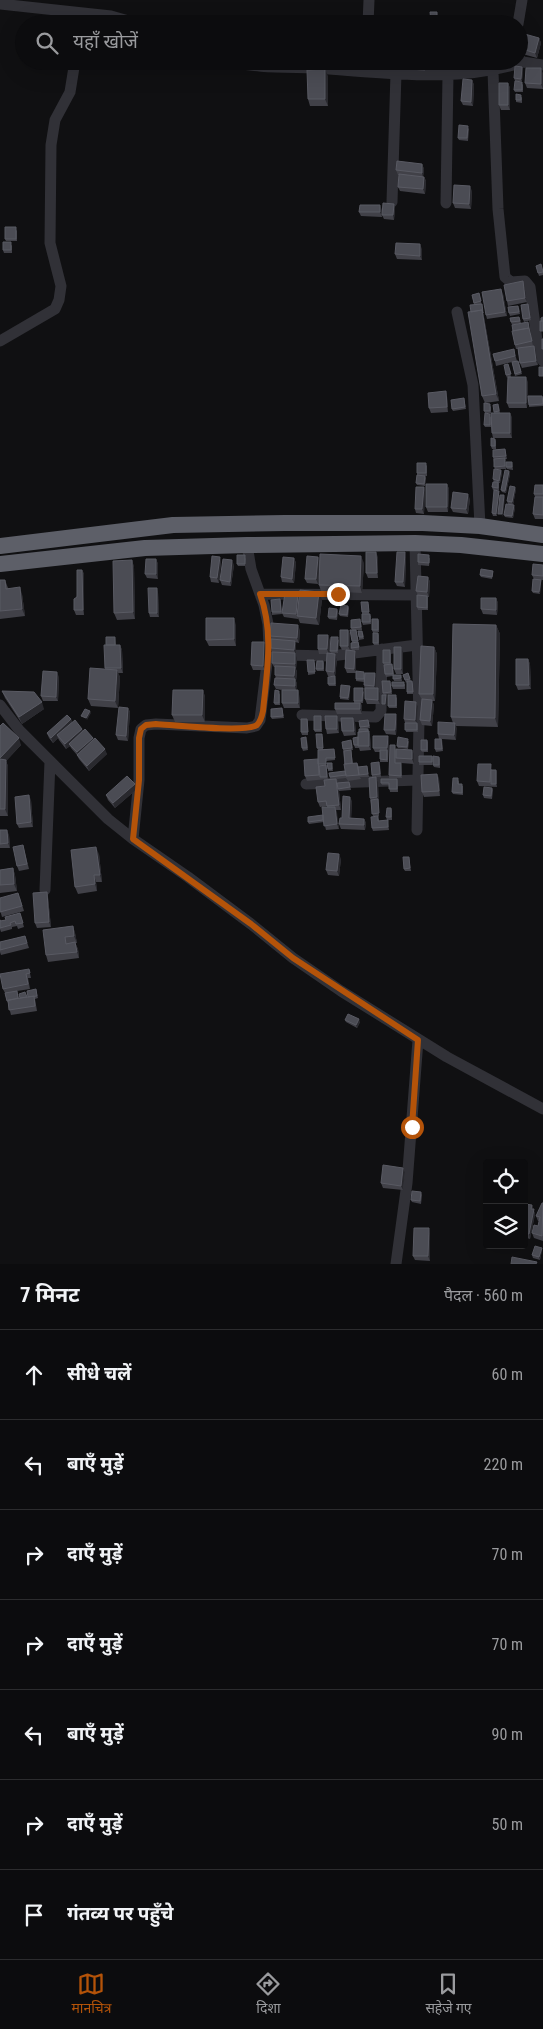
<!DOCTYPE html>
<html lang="hi">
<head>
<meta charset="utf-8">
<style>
  body { margin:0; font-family:"Roboto Condensed","Noto Sans Devanagari",sans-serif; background:#1a1a1c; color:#f1f3f6 }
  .controls { position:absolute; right:15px; bottom:15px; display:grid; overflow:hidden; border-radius:5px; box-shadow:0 5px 20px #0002 }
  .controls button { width:45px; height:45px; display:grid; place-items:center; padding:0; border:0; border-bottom:1px solid #2c2c2e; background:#0c0c0e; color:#f1f3f6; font:25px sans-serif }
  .stop { position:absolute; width:15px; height:15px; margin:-11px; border:4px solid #b45309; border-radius:50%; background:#fff }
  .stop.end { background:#b45309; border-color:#fff; box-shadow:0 1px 5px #0008 }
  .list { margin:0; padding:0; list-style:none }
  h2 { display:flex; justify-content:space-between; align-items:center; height:65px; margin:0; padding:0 20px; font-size:21px }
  h2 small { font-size:16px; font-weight:400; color:#9a9b9e }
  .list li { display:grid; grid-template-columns:32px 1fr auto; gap:15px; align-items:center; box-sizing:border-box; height:90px; padding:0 20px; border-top:1px solid #2c2c2e }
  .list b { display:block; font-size:19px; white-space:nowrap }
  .list em { font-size:16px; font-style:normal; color:#9a9b9e }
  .icon { flex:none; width:28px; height:28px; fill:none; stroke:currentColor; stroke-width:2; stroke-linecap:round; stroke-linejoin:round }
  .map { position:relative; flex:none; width:543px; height:1264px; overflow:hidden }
  .search { position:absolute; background:#0c0c0e; box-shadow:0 5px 20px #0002; left:15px; right:15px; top:15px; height:55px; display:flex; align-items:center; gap:12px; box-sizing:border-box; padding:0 18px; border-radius:28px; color:#9a9b9e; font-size:19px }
  .sheet { height:695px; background:#0c0c0e }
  nav { display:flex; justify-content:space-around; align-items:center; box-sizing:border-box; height:70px; border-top:1px solid #2c2c2e; background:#0c0c0e; font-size:14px; color:#9a9b9e }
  nav a { display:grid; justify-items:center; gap:2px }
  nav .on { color:#b45309 }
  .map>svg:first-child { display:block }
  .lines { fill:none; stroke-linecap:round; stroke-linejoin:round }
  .minor { stroke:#313137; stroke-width:11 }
  .highway { stroke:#5d5f68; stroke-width:16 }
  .wall { fill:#414148 }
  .shaded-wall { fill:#29292e }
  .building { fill:#4b4c54; stroke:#595a63 }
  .route { stroke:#b45309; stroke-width:6 }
</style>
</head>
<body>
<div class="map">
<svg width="543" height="1264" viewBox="0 0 543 1264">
  <rect width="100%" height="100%" fill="#101012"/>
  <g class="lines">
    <path class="minor" d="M0,4L111,16L139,24
      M368,24L369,0
      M518,24L522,0
      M519,59L523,62L543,65
      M227,61C254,68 286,67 314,68C381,72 458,84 523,62
      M493,71L498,209L505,277L511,282L525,281L530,287L538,348L543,361
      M392,202L396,73
      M446,203L448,74
      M457,312L473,385L480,526
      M0,341L55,309L59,300L61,286L50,243L51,145L55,120L70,92L75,61
      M415,543L419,720L417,830
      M260,594L416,595
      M283,655L331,656L417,645
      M0,705L20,731L108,819L133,839L188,877L251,924L293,958L341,991L447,1057L543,1109
      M302,715L376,717L381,711L382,649
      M306,784L418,780
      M133,839L139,780V738L141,729L146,725L156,724L247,728L256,726L260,720L269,647L268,624L264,605L251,569L247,545
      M45,890L50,761
      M396,1264L407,1183L418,1040"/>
    <path class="highway" d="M0,546L173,525L285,523H423L480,526L543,535
      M0,564L145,548L247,545L415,543L461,545L543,554"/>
  </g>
  <path class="wall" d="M437,12L438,24H431V22Z
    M539,38L541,43L537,58L519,53V40Z
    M416,61H425V71L416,70L415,68Z
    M522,67L523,69L522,81H515L514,78Z
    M543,73V89L527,88L525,83Z
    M328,76V106H310L308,99Z
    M472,80L474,85L473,106L463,105L461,101Z
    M508,83L510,88V110H501L499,105Z
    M523,84V92H515L514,90Z
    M522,97V103L516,102V100Z
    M469,128L468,141L459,140L458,138Z
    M422,164L424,169L423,177H424L426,181L425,194L400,191L398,187L399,175H398L396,170Z
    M472,191L471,209L455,208L453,203Z
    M394,204L395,208L394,220L384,219L382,215Z
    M382,210V217L361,216L359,212Z
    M17,230V241H6L5,239Z
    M12,245V253H4L3,250Z
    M422,249V260L397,259L395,254Z
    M536,266L543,272V275L539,276Z
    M523,281L524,286L527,302L508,306L507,301Z
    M479,293L482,306L499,401L485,403L482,396L471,312L474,305L472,295Z
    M503,294L507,316L487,319L486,315Z
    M528,304L531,320L524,322L523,319Z
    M519,308L520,314L510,316L509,313Z
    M519,317L521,323L512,325L511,322Z
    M528,322L533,346L527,347L536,351L538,365L522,368L520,363L518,349H516L515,345Z
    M515,354L517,361L519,363L522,374L515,376L512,362L496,366L495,361Z
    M508,364L511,377L528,382L527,408H509L507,403L508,377L507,378L506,375Z
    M447,396L448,412L431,413L429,408Z
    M542,396L543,398V406L529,407V405Z
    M464,398L466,409L453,411L452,409Z
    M491,406V413H485L484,411Z
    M499,406L500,413L512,417V438H493L492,433L491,416V427H485L484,425Z
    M495,439L496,441V449H492L491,446Z
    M505,449L507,459H505L506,469H495L493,457Z
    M512,462L513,470L507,469L506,467Z
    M427,465V476H422H425L426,478L425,486L417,485L416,483L417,475V473Z
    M501,470L502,473L500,483H499V490H493L492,487L494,482L493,479Z
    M509,471L510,474L506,493L502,492L501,490Z
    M447,484L449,489L448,512H428L426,507Z
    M543,485V519H535L533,514L535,497L534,494Z
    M424,487L425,492L424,514L416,513L415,509Z
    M516,489L513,505L508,504L507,501Z
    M499,491V493L497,516H493L492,513Z
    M470,499L468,514L453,512L451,508Z
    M515,508L513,518L505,517L504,515Z
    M318,557L320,562L318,584L307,583L305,579Z
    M378,557V578H368L366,573Z
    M406,557L405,587L397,586L395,582Z
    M246,558L245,566H238L237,564Z
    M294,558L296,563L294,583L282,582L281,577Z
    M430,558L429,566L418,565V562Z
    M156,559L158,564V579L147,578L145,574Z
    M132,560L134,567L135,619L117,620L114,613Z
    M221,561L219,583L211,582L210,577Z
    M364,563L362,593L321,591L319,585Z
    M234,565L231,586L222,585L220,580Z
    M543,565V580H541V582L540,594L533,593L532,591L534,579L532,575Z
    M82,570L84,574V615H76L74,610Z
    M493,571V574L492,579L481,577L480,575Z
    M428,577L430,582L429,597H428V610H418L417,607L418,595L416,591Z
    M0,580H5L8,588L22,594L25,616L0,619Z
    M158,592L159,617H150L149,613Z
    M319,592L322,599L319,625L300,623L298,618V619L284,617L282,613L299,597Z
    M496,598L498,603L497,615L483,614L481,609Z
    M280,599L281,602L282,614L272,615V612Z
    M369,604V614L371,616V624L363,625L362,622V612Z
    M348,606L349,608L348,617L340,616L339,614Z
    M337,609L338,611L337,620L329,619L328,617Z
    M378,619L379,621V632L373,633L372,630Z
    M361,622L362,630H356L359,645V650H352L351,648L352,643V630L351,628Z
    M236,625V646H209L206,640Z
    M496,625L500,634L498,727L456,726V740L442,739L443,751L436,752L435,749L439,739L438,734L453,723L451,717Z
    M300,630L299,643L295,642L296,646V654L297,658L296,669L297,672L296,681L297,684L296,690H298L299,694L300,708H284L282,703V690L276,689L274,685L276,678L275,675V667H274L272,663V652L271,648V640L270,636Z
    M348,630L350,634V650L356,655V673H347L345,668L346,650H342L340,646Z
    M363,633L364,639L359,640V637Z
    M378,633L379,635V645H374L373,643Z
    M115,637L116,645H120L122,650L123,673H118L120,677L118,708L91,706L88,699L105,669V668Z
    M339,639L338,653H331L330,651Z
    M330,640L329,653L335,654L337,659L335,677V676L336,686H329L328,684L332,676H328L326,671L327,654H319L318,649Z
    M264,642L266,647L265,670H253L251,665Z
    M434,647L437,654L435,701H432L434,705L432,726L422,725L420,720L422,700L419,694Z
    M391,652V665L393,667L394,675H401L402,681H394L393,676L386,677L385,674V665H384L383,663Z
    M403,652V674H396L394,669Z
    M528,659L530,664L531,689L518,690L516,685Z
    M323,661L324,663V671H317L316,669Z
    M315,662V674L308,675V672Z
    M365,673H375L376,678V688H378L380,693V704H367L365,699L364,682L356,681V679Z
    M408,673L411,681H412L413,684V694H407V682L406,683L403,675Z
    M59,677L58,701H43L41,696Z
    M391,683L392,694L384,695L383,693Z
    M405,684V689H393L392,686Z
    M350,686V688L349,700L340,699V697Z
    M203,690L205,697V722H175L172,715Z
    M2,691L44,709L22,724L5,698Z
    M364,691L363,703H361L362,707V714H337L335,709L354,703V701Z
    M280,693V705H275L274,703Z
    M397,697V708H389L388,706Z
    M416,702L418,706L417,723L418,725V732H406L405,723L404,719Z
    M128,708L130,712L128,741L118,740L116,735Z
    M282,708L284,718L272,719L271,717Z
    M337,716L338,720L339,733L327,734L326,729Z
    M321,718L322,732H315L314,730Z
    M71,719L72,722L93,738L107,754L89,771L79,759L77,755L71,748L70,746L66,749L59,740L58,738L53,743L49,738L47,733Z
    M307,719L308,721V735H302L301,732Z
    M397,719L396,735L386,734L384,730Z
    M355,722L356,735L344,736L342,731Z
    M369,722L370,728L366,729H368L370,736L371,750L360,751L359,748H355L354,745L358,737L360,729V727Z
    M0,726L21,745L6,761L8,766V816H0Z
    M323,736V749H334L335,760L326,761L328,779L307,781L305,776L318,761V750L317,748Z
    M307,740L308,750L303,751L302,748Z
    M427,740L428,742V752H422L421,750Z
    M389,741L388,762H380V752H375L373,748Z
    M409,741L408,749L398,748L397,746Z
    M352,743L353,750H351L353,763H357L359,767L367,766L369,777H360L361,779L348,781L346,778L337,779L338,783L350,784L351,790L339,791L341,810H336L339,829L326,830L324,822L309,824L308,822L323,815L327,807V806L320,807L318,802L330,779V777L345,771L343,749Z
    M396,747V749L414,754V764L401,763L402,778H389V775Z
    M432,756L433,758L432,765H419V762Z
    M439,757L440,759V768L434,767L433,765Z
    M332,765L333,771H328V769Z
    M380,765L381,777H372V775Z
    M492,769V770H496L497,773V787L479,786L477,781Z
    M376,777L378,782L379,816H373L370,798Z
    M439,778L440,796L424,797L422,792Z
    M397,779L398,781V792H390L389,785H382L381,783Z
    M459,780V784L463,786V795L453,794L452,792Z
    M492,788L493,790L492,799L484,798L483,795Z
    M137,789L115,808L108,800L106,795Z
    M31,800L33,827L19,828L17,824Z
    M352,801L351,818L364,819L366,823L365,830L341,829L339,824Z
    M391,808L392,810V820H387L386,817Z
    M379,818V821L388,823L389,830L373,831L372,828Z
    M0,830L9,835L10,848H0Z
    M23,845L29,869L19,871L17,866Z
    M99,854L102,882H96L97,891L78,894L75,887Z
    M409,857L411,871H405L404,869Z
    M341,859L339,876L328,875L326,870Z
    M13,868L15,875L17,891L0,893V870Z
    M47,892L48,897L51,927L37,928L35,923Z
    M20,898L24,911L2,917L0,910Z
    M20,913L24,927L18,929L17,926L12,927V929L1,932L0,929V919L1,921L6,920Z
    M73,926L75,933L77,943H75L78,949L79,958L48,962L46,955Z
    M25,936L29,948L1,955L0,952V942Z
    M29,969L31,978H28L30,989L17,991L19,998L28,997L36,989L38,998L35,999L37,1011L11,1015L8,1003L7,1001L5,993L3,989Z
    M345,1020L360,1022L357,1028L346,1022Z
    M403,1168L405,1172L403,1190L383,1188L381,1183Z
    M421,1192L422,1195L421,1204L412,1202L411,1200Z
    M543,1203V1241L534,1238L532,1233L538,1226L539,1221H538L536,1216Z
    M532,1205L535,1214L530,1239L524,1237V1206Z
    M430,1233V1261L415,1260L413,1256Z
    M542,1250L540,1260L533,1258L532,1255Z"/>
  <path class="shaded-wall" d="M539,38L541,43L537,58L535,53Z
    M522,67L523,69L522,81L521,79Z
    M541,68L543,73V89L541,84Z
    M325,69L328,76V106L325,99Z
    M472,80L474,85L473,106L471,102Z
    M508,83L510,88V110L508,105Z
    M422,164L424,169L423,178L422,173Z
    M424,177L426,181L425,194L423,189Z
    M470,186L472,191L471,209L469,204Z
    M394,204L395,208L394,220L393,215Z
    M380,205L382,210V217L380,212Z
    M420,244L422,249V260L420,256Z
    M523,281L524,286L527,302L525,298Z
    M501,289L503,294L507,316L505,312Z
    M482,310L484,317L499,401L496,394Z
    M534,346L536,351L538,365L536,361Z
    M526,377L528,382L527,408L526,403Z
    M446,391L447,396L448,412L447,407Z
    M510,413L512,417V438L510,433Z
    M501,470L502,473L500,483L499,481Z
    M509,471L510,474L506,493L505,491Z
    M447,484L449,489L448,512L447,507Z
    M424,487L425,492L424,514L422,509Z
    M515,487L516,489L513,505L512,502Z
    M499,491V493L497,516L496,514Z
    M468,494L470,499L468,514L466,509Z
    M504,495L505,497L503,517L502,514Z
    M514,505L515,508L513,518L512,516Z
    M376,552L378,557V578L377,573Z
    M405,552L406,557L405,587L403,582Z
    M361,556L364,563L362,593L360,586Z
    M220,557L221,561L219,583L217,578Z
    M318,557L320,562L318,584L316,579Z
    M294,558L296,563L294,583L292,579Z
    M156,559L158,564V579L156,574Z
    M132,560L134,567L135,619L133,612Z
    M232,560L234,565L231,586L230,582Z
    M82,570L84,574V615L83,610Z
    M428,577L430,582L429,597L427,592Z
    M541,580V582L540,594L539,592Z
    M20,587L22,594L25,616L22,609Z
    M157,588L158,592L159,617L157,613Z
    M319,592L322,599L319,625L316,618Z
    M298,594L300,599L297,616L298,619L296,614Z
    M496,598L498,603L497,615L496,610Z
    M234,618L236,625V646L234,639Z
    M298,625L300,630L299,643L297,638Z
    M496,625L500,634L498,727L495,718Z
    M348,630L350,634V650L348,646Z
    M328,635L330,640L329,654L327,649Z
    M295,641L296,646V654L297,658L296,669L295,664V653L294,650Z
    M264,642L266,647L265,670L263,666Z
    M120,645L122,650L123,673L121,668Z
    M401,647L403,652V674L401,669Z
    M434,647L437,654L435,701L433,694Z
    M355,651L356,655V673L354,669Z
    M335,654L337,659L335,677L334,672Z
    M528,659L530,664L531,689L529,685Z
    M295,667L297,672L296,681L294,676Z
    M117,670L120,677L118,708L115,701Z
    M57,672L59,677L58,701L56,697Z
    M375,673L376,678V690L374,686Z
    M295,679L297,684L296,691L295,686Z
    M350,686V688L349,700L348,698Z
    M378,688L380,693V704L378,700Z
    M203,690L205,697V722L202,715Z
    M298,690L299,694L300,708L298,703Z
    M432,700L434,705L432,726L430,721Z
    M42,702L44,709L22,724L19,717Z
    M416,702L418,706L417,724L415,720Z
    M360,703L362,707V714L360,709Z
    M128,708L130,712L128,741L126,736Z
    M90,711L91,713L87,720L86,718Z
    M396,714L397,719L396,735L395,730Z
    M337,716L338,720L339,733L337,729Z
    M353,718L355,722L356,735L354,731Z
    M71,719L73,724L57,735L58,738L53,743L51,738Z
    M455,723L457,728L456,740L454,735Z
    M82,729L84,734L69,744L70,746L66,749L65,744Z
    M368,729L370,736L371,750L369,746Z
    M388,736L389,741V753L387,748Z
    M19,738L21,745L6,761L8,766V816L5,809L3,765L0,758Z
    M93,738L95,743L79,757L77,752Z
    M105,749L107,754L89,771L87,766Z
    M412,750L414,754V764L412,759Z
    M496,770L497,773V787L496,784Z
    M437,774L439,778L440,796L439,791Z
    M376,777L378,782L379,802L377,797Z
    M336,779L338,783V789L339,791L341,810L339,805Z
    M135,784L137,789L115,808L113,803Z
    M29,795L31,800L33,827L31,822Z
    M350,797L352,801L351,823L349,818Z
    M335,807L337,812L339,829L337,824Z
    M364,819L366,823L365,830L364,825Z
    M7,830L9,835L10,848L8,843Z
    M96,847L99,854L102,882L100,875Z
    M339,854L341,859L339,876L337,871Z
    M13,868L15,875L17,891L14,884Z
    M94,875L96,882L97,891L95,884Z
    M47,892L48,897L51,927L49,922Z
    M73,926L75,933L77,943L74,936Z
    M75,942L78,949L79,958L77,952Z
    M359,1019L360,1022L357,1028L356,1025Z
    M403,1168L405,1172L403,1190L401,1186Z
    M532,1205L535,1214L530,1239L529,1234Z
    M429,1228L430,1233V1261L428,1256Z
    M542,1248V1250L540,1260L539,1257Z"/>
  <path class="building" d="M430,12H437V22H431Z
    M521,33L539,38L535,53L519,48V40Z
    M416,61H425L424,69L415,68Z
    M515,66L522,67L521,79L514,78Z
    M526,68H541V84L525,83Z
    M325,69V99H308L307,70Z
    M463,79L472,80L471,102L461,101Z
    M515,81L522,82V90H514Z
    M499,83H508V105H499Z
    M516,94L521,95V100H516Z
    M459,125L468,126L467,138H458Z
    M397,161L422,164V173L396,170Z
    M399,174L424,177L423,189L398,187Z
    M454,185L470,186L469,204L453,203Z
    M383,203L394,204L393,215H382Z
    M360,205H380V212H359Z
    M5,227H16V239H5Z
    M3,242H11V250H3Z
    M396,243L420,244V256L395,254Z
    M541,264L543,272L538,273L536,266Z
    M523,281L525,298L507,301L504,285Z
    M501,289L505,312L486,315L482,292Z
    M479,293L481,301L474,303L472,295Z
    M482,304L483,313L482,310L471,312L470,305Z
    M528,304L530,318L523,319L521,305Z
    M518,306L519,312L509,313L508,307Z
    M482,310L496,394L482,396L468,312Z
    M519,317L520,321L511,322L510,318Z
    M543,317V321H541V318Z
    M540,321H543V331H540Z
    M528,322L529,328L513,331L512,325Z
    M529,328L532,341L515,345L512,331Z
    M542,339H543V349H542Z
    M534,346L536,361L520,363L518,348Z
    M514,349L515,356L495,361L493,354Z
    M518,361L521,372L515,374L512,362Z
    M508,364L511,374L506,375L504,365Z
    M539,367H543V376H539Z
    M508,377H526V403H507Z
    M446,391L447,407L429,408L428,393Z
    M528,396H542L543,404L529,405Z
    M464,398L465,407L452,409L451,400Z
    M484,403L490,404V411H484Z
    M498,404L499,411L494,412L493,405Z
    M485,413L490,414V425H484Z
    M491,413H510V433H492Z
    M491,438L495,439V446H491Z
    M505,449L506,456L493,457V450Z
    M505,458V466L494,467V459Z
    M506,462H512V467H506Z
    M417,463H426V473H417Z
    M494,469L501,470L499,481L493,479Z
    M505,470L509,471L505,491L501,490Z
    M417,475L425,476L424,484L416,483Z
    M493,482H498V488L492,487Z
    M426,484H447V507H426Z
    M535,485H543V494H534Z
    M510,486L515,487L512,502L507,501Z
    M416,487H424L422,509H415Z
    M494,490L499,491L496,514L492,513Z
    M453,492L468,494L466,509L451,508Z
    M500,495H504L502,514H498Z
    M535,497H543V515L533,514Z
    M506,504L514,505L512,516L504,515Z
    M366,552H376L377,573H366Z
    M397,552H405L403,582H395Z
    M320,554L361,556L360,586L319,585Z
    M418,554L429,555V563L418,562Z
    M237,555H245V564H237Z
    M212,556L220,557L217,578L210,577Z
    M307,556L318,557L316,579H305Z
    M283,557L294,558L292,579L281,577Z
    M146,559H156V574H145Z
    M223,559L232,560L230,582L220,580Z
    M132,560L133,612L114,613L113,561Z
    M533,564L543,565V576L532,575Z
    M481,569L493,571L492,577L480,575Z
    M77,570H82L83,610H74V599L77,597Z
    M418,576L428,577L427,592L416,591Z
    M533,579L541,580L539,592L532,591Z
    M0,580H5L6,589L20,587L22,609L0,611Z
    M148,588H157V613H149Z
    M300,590L319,592L316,618L297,616Z
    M285,593L298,594L296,614L282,613Z
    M417,595L427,596V608L417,607Z
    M481,598H496V610L481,609Z
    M280,599L281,612H272L271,600Z
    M361,602H368L369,612H362Z
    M341,605L348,606L347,615L339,614Z
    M329,608L337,609L336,617H328Z
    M362,614H370V622H362Z
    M206,618H234V639L206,640Z
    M360,619L361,627L351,628V620Z
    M372,619H378V630H372Z
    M271,623L298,625L297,638L270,636Z
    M453,624L496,625L495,718L451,717Z
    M340,630H348V646H340Z
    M350,630H356L358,641H352Z
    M358,631H362L363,637H359Z
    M373,633H378V643H373Z
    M318,635H328L327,649H318Z
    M106,637H115V645H106Z
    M331,637H338L337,651H330Z
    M271,639L295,641L294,650L271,648Z
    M252,642H264L263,666L251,665Z
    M358,642L359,647L351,648V643Z
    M104,645H120L121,668H105Z
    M421,646L434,647L433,694H419Z
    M394,647H401V669H394Z
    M346,650L355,651L354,669L345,668Z
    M383,650H390V663H383Z
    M272,652L295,653V664L272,663Z
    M327,653L335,654L334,672L326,671Z
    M516,659H528L529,685H516Z
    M307,660H314L315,672H308Z
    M317,661H323V669H316Z
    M392,664L393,674H385L384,665Z
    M275,666L295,667L294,676L275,675Z
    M90,668L117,670L115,701L88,699Z
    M43,671L57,672L56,697L41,696Z
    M356,671L364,672V679H356Z
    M365,673H375L374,686L364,685Z
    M408,673L410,679L405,680L403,675Z
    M393,675H401V678L393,679Z
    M335,676V684H328V677Z
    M275,678L295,679V686L274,685Z
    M382,681H390L391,692L383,693Z
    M407,681H412L413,692H407Z
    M392,682H404V686H392Z
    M341,685L350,686L348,698L340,697Z
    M354,688H363L362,701H354Z
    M365,688H378V700L365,699Z
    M173,690H203L202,715H172Z
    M275,690L279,691V703H274Z
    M282,690H298V703H282Z
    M2,691L34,692L42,702L19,717Z
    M382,695H386L385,704H382Z
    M388,695H396V706H388Z
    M422,699L432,700L430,721L420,720Z
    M405,701L416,702L415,720L404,719Z
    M335,703H360V709H335Z
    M119,707L128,708L126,736L116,735Z
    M282,708L283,716L271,717V709Z
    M85,709L90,711L86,718L81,716Z
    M385,714H396L395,730H384Z
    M67,715L71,719L51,738L47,733Z
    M314,716H321V730H314Z
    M325,716H337V729H326Z
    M341,718H353L354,731H342Z
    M301,719H307L308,732H301Z
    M75,720L82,729L65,744L57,735Z
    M368,720L369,726L360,727L359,721Z
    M438,722L455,723L454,735L438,734Z
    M3,723L19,738L0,758V726Z
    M405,723H417V730H405Z
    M85,729L93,738L77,752L69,744Z
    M359,729H368V731L359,732Z
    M369,731V746H358V732Z
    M316,734H322L323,748H317Z
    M373,736H388L387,748H373Z
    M306,737L307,748H302L301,738Z
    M358,737V745H354L353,738Z
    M398,737L408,739L407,747L397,746Z
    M95,738L105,749L87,766L77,755Z
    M435,739H441L442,749H435Z
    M351,740L352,748L343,749L342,742Z
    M421,740H427V750H421Z
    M390,745H395V763H401V776L389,775Z
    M334,749L335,758H326V764H318V750Z
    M396,749L412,750V759L396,758Z
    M351,750L352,763L345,764L344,751Z
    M380,750H387V760L380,759Z
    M419,756H432V762H419Z
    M433,756L439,757V765H433Z
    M0,759L6,760L5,809H0Z
    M318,759L319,775L305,776L304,760Z
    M379,762L380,774L372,775L371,763Z
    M327,763H332V769H328Z
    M357,763L359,775L346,776L344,764Z
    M478,764H491L490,782L477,781Z
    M326,765L327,777H320L319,766Z
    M367,766L368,774L359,775L358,767Z
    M491,770H496V784H491Z
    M345,771L346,775L330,777L329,773Z
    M437,774L439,791L422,792L421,775Z
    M127,776L135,784L113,803L106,795Z
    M376,777L377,797L370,798L369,778Z
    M453,778H458V784H462V793L452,792Z
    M336,779L339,805L327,806L326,801L318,802L316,787L325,786L324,780Z
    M381,779H397V789H389V783H381Z
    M349,782L350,787L338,789L337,783Z
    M484,787L492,788L491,796L483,795Z
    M29,795L31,822L17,824L15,797Z
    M343,796L350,797L349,818L364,819V825L339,824L340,818H342Z
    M378,799L379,813L372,814L371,800Z
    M322,807H335L337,824L324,826Z
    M387,808H391V817H386Z
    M323,815V820L308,822V817Z
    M378,816V821L388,820V827L372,828L371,817Z
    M0,830H7L8,843L0,844Z
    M23,845L27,864L17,866L13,847Z
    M96,847L100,875H94L95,884L75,887L71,850Z
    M328,853L339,854L337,871L326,870Z
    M403,857H409L410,868L404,869Z
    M13,868L14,884L0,885V870Z
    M47,892L49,922L35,923L33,893Z
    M18,893L22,906L0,912V898Z
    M20,913L23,923L16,924L15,921L10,923L11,925L0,928V920V921L6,920L5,917Z
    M73,926L74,936L65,937L66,944L75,942L77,952L46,955L43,930Z
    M25,936L27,943L0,950V942Z
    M29,969L30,973L26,974L28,984L3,989L0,974Z
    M36,989L37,996L28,997L27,991Z
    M17,991L18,998L7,1001L5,993Z
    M25,992L27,997L20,998L19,994Z
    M34,996L35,1006L9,1010L8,1000Z
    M348,1014L359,1019L356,1025L345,1020Z
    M383,1165L403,1168L401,1186L381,1183Z
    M412,1191L421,1192L420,1201L411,1200Z
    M542,1203H543L542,1236L532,1233L534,1225L538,1226L540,1217L536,1216Z
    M525,1204L532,1205L531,1209H534L529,1234L524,1233Z
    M414,1228H429L428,1256H413Z
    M535,1246L542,1248L539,1257L532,1255Z
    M512,1257L537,1262L536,1264H511Z"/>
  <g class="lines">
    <path class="route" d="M338,594H260C274,632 267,671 263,711C262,716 261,721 257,725C246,733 173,725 156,724L146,725L141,729L139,738V780L133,839L251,924L293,958L418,1040L412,1127"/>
  </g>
</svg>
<div class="controls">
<button><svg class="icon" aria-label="locate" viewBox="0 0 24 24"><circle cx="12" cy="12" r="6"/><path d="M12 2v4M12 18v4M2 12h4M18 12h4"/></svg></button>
<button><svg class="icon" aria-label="layers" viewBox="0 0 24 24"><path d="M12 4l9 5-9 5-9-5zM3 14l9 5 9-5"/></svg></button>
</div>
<div class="stop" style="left:412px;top:1127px"></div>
<div class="stop end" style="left:338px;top:594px"></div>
<div class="search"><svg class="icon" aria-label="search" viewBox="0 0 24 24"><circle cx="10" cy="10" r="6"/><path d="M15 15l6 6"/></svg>यहाँ खोजें</div>
</div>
<section class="sheet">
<h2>7 मिनट<small>पैदल · 560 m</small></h2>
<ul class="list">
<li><svg class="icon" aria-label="ahead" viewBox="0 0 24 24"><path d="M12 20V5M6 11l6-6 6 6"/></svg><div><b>सीधे चलें</b></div><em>60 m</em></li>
<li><svg class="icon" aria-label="left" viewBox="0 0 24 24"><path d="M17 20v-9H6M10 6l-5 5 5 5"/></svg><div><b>बाएँ मुड़ें</b></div><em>220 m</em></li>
<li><svg class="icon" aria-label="right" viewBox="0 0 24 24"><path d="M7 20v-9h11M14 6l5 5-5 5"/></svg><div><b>दाएँ मुड़ें</b></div><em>70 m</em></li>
<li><svg class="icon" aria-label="right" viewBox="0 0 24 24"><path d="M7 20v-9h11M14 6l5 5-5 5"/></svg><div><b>दाएँ मुड़ें</b></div><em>70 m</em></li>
<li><svg class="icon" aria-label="left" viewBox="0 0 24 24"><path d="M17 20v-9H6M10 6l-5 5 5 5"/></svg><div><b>बाएँ मुड़ें</b></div><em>90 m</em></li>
<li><svg class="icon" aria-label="right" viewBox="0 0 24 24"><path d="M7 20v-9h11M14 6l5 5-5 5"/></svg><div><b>दाएँ मुड़ें</b></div><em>50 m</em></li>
<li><svg class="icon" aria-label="arrive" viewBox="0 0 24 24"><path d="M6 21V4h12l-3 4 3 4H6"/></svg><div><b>गंतव्य पर पहुँचे</b></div></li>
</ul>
</section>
<nav>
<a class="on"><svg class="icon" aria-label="map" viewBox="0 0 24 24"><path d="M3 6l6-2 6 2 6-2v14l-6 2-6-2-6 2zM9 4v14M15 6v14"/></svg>मानचित्र</a>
<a><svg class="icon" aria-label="directions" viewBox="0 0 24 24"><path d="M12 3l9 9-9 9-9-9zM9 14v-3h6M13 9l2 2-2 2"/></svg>दिशा</a>
<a><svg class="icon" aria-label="saved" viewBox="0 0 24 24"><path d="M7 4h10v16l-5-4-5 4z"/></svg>सहेजे गए</a>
</nav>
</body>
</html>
